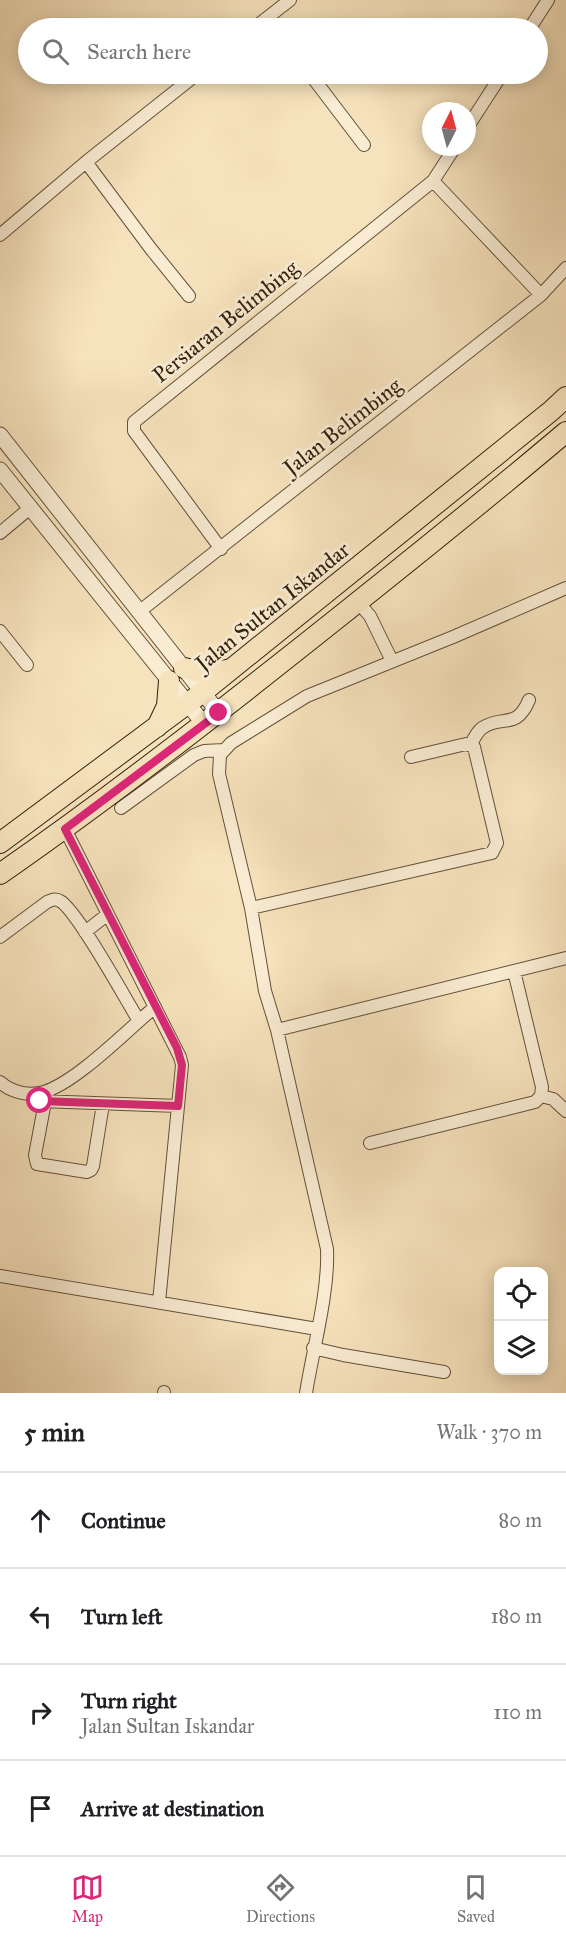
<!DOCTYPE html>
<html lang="en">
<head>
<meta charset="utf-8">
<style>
  body { margin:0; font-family:"IM FELL Great Primer",serif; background:#f2f2f2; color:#202124 }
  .controls { position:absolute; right:18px; bottom:18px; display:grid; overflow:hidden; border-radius:12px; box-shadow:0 3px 15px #0003 }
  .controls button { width:54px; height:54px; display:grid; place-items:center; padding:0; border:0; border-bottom:2px solid #e0e0e0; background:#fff; color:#202124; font:30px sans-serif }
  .compass { position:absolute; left:422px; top:102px; width:54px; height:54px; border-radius:50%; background:#fff; box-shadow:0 3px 15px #0003; rotate:6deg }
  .stop { position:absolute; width:18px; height:18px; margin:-14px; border:4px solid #db2777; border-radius:50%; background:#fff }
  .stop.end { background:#db2777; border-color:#fff; box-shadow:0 2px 6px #0008 }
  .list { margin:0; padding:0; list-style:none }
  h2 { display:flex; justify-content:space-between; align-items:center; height:78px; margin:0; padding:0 24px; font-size:26px }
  h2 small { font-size:20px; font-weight:400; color:#757577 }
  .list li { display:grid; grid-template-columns:39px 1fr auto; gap:18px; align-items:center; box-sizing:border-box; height:96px; padding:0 24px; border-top:2px solid #e0e0e0 }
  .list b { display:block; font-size:22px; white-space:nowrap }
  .list p { margin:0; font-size:20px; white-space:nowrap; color:#757577 }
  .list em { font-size:20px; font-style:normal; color:#757577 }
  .icon { flex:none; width:33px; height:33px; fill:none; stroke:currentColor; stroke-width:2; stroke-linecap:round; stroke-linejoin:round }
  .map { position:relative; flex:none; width:566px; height:1393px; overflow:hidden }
  .search { position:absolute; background:#fff; box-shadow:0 3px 15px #0003; left:18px; right:18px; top:18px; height:66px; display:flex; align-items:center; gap:15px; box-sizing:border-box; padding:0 21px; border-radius:33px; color:#757577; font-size:22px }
  .sheet { height:462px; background:#fff }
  nav { display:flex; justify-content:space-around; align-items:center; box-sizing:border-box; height:84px; border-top:2px solid #e0e0e0; background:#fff; font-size:16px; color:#757577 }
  nav a { display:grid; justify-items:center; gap:3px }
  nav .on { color:#db2777 }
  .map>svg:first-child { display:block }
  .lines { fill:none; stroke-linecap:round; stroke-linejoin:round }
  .minor-casing { stroke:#635139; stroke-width:14 }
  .tertiary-casing { stroke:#635139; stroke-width:17 }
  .primary-casing { stroke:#32210d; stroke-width:22 }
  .minor { stroke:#f9ecd3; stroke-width:12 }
  .tertiary { stroke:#f9ecd3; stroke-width:15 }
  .primary { stroke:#f6e2bc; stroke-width:20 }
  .route { stroke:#db2777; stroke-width:8 }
  .labels { text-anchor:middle; stroke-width:6; stroke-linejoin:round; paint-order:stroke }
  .street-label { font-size:22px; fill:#32210d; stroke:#f9ecd3 }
</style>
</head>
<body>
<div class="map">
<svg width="566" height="1393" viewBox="0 0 566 1393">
  <rect width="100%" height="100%" fill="#f6e2bc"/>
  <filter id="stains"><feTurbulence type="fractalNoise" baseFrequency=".00333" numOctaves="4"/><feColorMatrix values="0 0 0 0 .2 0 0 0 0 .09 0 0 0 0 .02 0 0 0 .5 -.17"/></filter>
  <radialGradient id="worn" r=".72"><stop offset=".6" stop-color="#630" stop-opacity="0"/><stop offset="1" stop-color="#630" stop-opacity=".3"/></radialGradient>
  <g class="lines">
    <g class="minor-casing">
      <path id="minor" d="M254,28L290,0
        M530,28L548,0
        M310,74L364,145
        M467,128L502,74
        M86,162L151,249L189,296
        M433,181L541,295
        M0,235L86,162L197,74
        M0,533L30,508
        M221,549L134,431V422L433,181L455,147
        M358,602L370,616L392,661
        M140,611L541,295L566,268
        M0,631L27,665
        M471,744C474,738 477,732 482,728C502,714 516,731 529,700
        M121,808L194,755L204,751L224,750
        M65,829L180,1057L182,1065L159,1302
        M251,908L492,853L497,843L474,747L466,744L411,757
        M85,932L108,914
        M0,937L47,902C52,900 55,898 60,901C77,910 126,1000 139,1021
        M277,1030L566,958
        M0,1082C12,1093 29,1096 44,1092C78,1081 126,1031 155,1007
        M541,1096L553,1099L566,1111
        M39,1101L178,1106
        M45,1102L35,1155L37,1164L87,1172L91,1170L93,1166L103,1104
        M370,1143L535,1102L541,1096L542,1087L514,971
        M0,1276L317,1329
        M313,1348L343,1355L444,1372
        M164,1393V1392
        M306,1393C313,1349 329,1292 327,1249L277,1030L265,991L251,908L219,774L220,755L231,743L307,696L453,637L566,588"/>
    </g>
    <g class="tertiary-casing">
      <path id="tertiary" d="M0,435L219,713
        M0,470L204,724"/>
    </g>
    <g class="primary-casing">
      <path id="primary" d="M184,668L209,674L231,669
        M157,727L167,706L169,681
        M0,843L203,692L551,411L566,397
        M0,874C118,792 231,703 344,613C418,554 493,494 566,432"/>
    </g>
    <use href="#minor" class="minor"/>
    <use href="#tertiary" class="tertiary"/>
    <use href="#primary" class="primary"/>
  </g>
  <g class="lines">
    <path class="route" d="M40,1101L178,1106L182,1065L177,1048L65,829L219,713"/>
  </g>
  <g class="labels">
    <g class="street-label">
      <text transform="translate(225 321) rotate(-39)" y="8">Persiaran Belimbing</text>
      <text transform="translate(342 426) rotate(-38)" y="8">Jalan Belimbing</text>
      <text transform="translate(272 606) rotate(-39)" y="8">Jalan Sultan Iskandar</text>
    </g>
  </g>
  <rect width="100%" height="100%" filter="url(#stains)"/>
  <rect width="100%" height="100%" fill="url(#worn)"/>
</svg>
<div class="controls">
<button><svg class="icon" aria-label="locate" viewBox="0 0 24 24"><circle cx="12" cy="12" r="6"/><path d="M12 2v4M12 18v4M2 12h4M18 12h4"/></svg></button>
<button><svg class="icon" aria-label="layers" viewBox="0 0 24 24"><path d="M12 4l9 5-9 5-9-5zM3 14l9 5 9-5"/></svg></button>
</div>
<svg class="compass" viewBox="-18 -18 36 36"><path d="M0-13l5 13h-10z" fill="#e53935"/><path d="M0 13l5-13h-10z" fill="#757577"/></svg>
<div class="stop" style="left:40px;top:1101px"></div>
<div class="stop end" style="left:219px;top:713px"></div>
<div class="search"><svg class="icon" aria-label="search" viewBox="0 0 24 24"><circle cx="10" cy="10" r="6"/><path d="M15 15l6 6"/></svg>Search here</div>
</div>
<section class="sheet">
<h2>5 min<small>Walk · 370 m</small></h2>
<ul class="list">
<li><svg class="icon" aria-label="ahead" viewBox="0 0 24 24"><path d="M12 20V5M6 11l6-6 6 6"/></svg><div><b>Continue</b></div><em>80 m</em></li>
<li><svg class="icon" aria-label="left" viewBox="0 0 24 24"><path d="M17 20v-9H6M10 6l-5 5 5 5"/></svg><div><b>Turn left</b></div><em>180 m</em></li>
<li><svg class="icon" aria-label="right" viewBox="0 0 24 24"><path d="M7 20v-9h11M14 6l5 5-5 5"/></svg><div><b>Turn right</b><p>Jalan Sultan Iskandar</p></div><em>110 m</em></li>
<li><svg class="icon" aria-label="arrive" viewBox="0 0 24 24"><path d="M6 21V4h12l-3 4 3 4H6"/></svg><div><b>Arrive at destination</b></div></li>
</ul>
</section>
<nav>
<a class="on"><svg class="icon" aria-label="map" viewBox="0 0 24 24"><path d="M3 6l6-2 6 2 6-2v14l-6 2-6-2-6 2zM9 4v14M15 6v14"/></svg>Map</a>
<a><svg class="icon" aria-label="directions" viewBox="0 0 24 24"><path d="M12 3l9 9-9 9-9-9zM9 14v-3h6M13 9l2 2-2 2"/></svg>Directions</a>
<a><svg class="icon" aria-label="saved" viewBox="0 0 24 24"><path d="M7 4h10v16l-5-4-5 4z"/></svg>Saved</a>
</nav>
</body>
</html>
